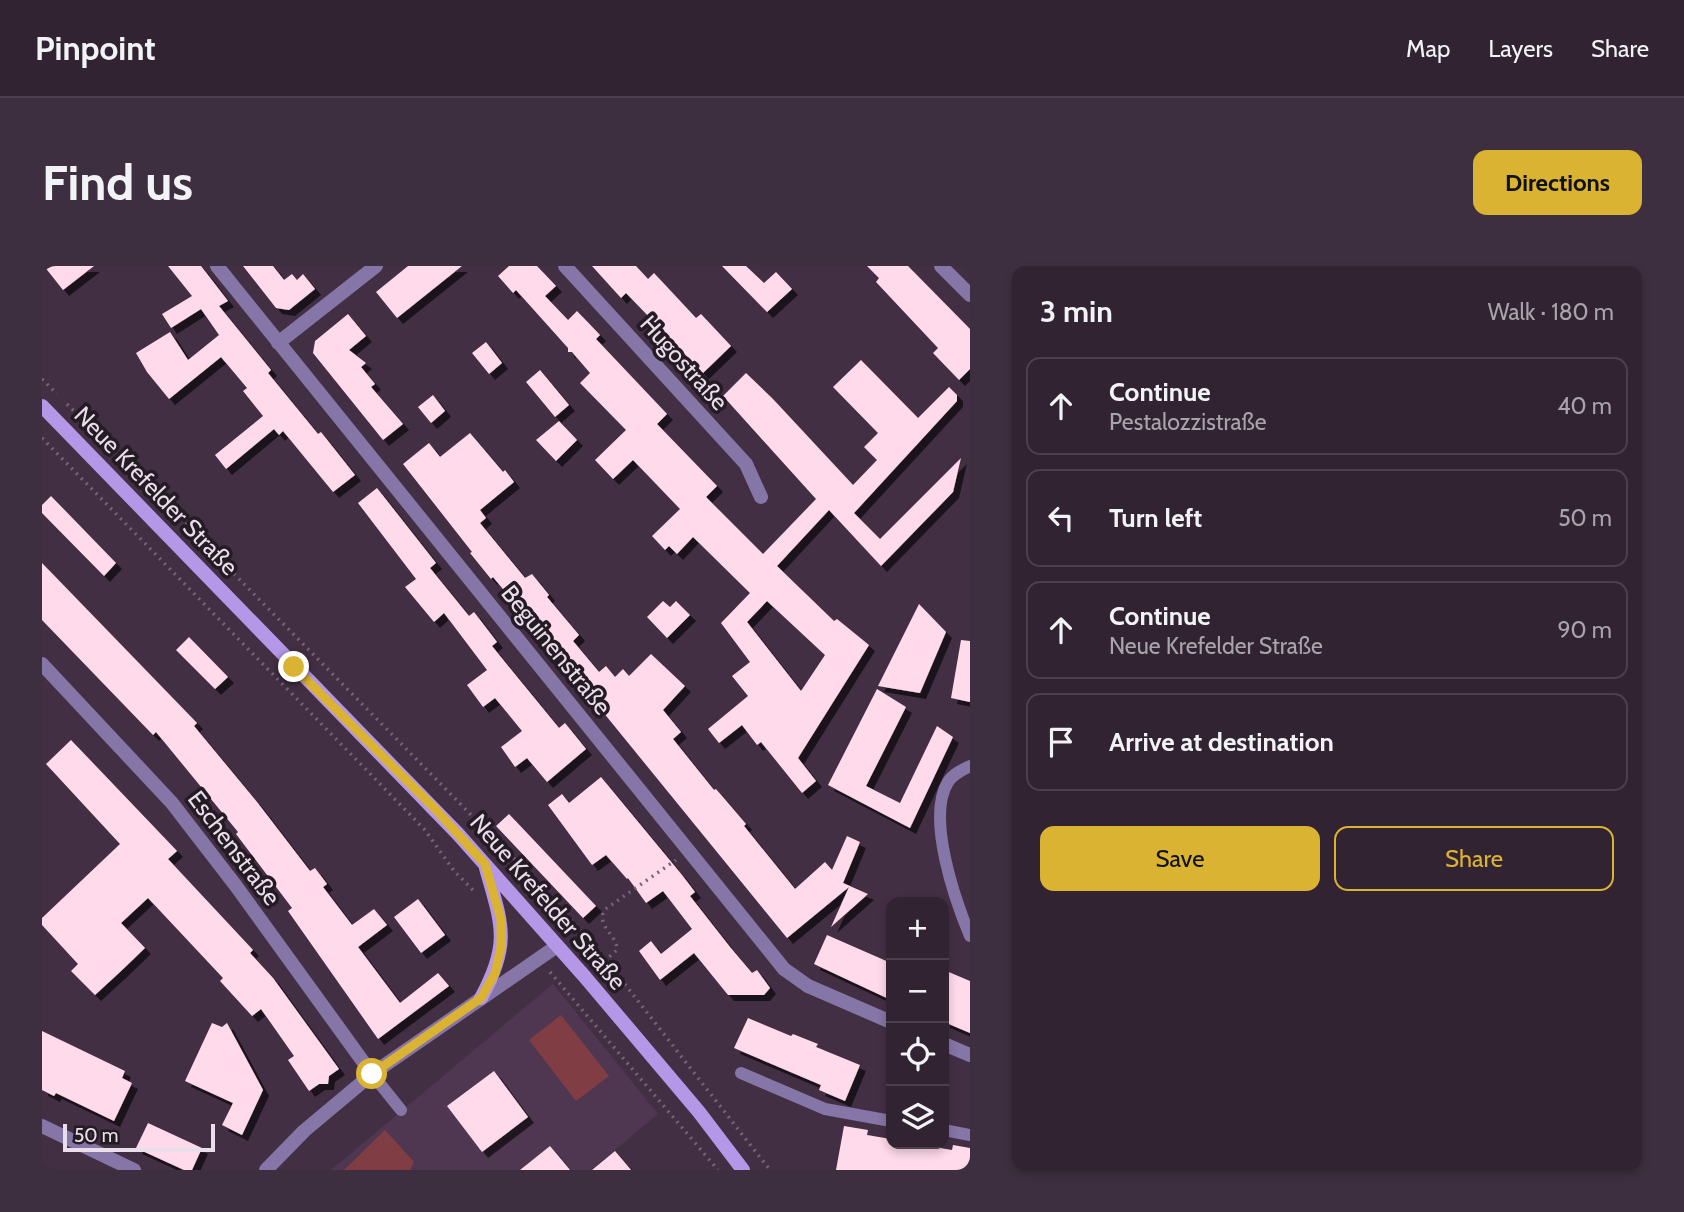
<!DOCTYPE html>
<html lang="en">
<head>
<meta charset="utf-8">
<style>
  body { margin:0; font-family:Cabin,sans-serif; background:#3d2f3f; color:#f1f3f6 }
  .controls { position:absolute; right:21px; bottom:21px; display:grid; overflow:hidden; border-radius:14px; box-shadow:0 4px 10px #0003 }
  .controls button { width:63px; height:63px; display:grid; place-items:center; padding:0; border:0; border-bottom:2px solid #4d404e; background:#322333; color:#f1f3f6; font:35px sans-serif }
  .scale { position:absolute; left:21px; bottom:18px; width:152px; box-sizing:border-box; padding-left:7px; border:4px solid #ebdeeb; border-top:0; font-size:19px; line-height:24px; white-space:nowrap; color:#ebdeeb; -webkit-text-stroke:5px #241b24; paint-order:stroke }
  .stop { position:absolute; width:21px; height:21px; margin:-16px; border:5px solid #dab333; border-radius:50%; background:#fff }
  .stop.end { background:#dab333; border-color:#fff; box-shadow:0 2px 7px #0008 }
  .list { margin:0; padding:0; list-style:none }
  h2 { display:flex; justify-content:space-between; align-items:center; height:91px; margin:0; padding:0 28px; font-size:30px }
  h2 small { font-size:23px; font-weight:400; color:#a8a4ac }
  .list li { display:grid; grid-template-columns:46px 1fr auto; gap:21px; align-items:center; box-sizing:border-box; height:98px; margin:0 14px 14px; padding:0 14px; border:2px solid #4d404e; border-radius:14px }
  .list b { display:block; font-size:26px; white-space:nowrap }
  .list p { margin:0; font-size:23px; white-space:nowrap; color:#a8a4ac }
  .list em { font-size:23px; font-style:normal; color:#a8a4ac }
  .actions { display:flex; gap:14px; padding:21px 28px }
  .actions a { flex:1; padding:16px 0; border:2px solid #dab333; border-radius:14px; text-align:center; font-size:24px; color:#dab333 }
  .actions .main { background:#dab333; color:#111 }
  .icon { flex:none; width:38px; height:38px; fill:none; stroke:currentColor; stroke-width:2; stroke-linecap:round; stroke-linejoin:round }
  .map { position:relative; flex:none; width:928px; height:904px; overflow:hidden; border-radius:14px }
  header { display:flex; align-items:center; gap:42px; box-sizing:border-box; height:98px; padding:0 35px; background:#322333; border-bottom:2px solid #4d404e }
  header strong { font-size:33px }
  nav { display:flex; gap:38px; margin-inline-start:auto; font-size:24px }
  .intro { display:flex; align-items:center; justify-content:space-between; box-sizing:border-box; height:168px; padding:0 42px }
  h1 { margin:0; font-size:49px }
  .button { padding:18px 32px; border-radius:14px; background:#dab333; color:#111; font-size:24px; font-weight:700 }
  main { display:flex; gap:42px; padding:0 42px }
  aside { flex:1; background:#322333; border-radius:14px; box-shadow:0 4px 10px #0003 }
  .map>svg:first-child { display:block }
  .built { fill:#503751 }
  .green { fill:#803d43 }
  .building { fill:#ffdaea; fill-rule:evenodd; filter:url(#shadow) }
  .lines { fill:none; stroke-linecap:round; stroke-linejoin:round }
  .path { stroke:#766477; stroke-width:3.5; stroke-dasharray:2 5; stroke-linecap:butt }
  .service { stroke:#8675a7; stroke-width:12 }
  .minor { stroke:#8675a7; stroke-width:14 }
  .secondary { stroke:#b497e6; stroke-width:14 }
  .route { stroke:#dab333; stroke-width:9 }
  .labels { text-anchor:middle; stroke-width:7; stroke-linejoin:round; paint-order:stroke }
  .street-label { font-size:24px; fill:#ebdeeb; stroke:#241b24 }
</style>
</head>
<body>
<header>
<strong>Pinpoint</strong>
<nav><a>Map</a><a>Layers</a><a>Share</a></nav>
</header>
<div class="intro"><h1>Find us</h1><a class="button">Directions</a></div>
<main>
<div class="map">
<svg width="928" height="904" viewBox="0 0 928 904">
  <defs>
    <filter id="shadow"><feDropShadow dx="6" dy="6" stdDeviation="0" flood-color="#0009"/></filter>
  </defs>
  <rect width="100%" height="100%" fill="#432f44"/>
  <path class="built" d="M511,718L616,848L549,904H289Z"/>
  <path class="green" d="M519,749L567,810L534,835L487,774Z
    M343,864L372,896L368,904H302Z"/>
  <path class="building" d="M2,0H52L21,24Z
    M126,0H159L186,35L177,40L229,104L226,107L276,168L279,166L313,209L291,226L241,165L237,169L232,163L184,203L173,189L221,150L201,125L205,122L179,91L127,133L105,106L94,87L128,66L146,94L177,69L159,43L129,62L120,48L150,30Z
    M201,0H231L242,14L250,8L255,14L261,8L273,23L247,44L234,42Z
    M366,0H420L355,52L334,26Z
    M467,0H495L514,20L503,30L526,54L535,45L558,69L554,73L625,148L615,158L675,220L664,231L721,288L774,233L681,130L704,107L730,132L811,219L835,194L822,181L836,167L791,121L819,94L876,152L907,121L915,129V135L812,247L838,273L919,192L911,226L839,300L787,244L735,300L792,355L795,353L827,379L756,492L774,515L760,527L719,476L715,479L700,459L677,477L666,463L706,430L690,410L708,396L679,357L708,327L651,271L635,288L627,280L623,284L610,270L638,243L591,194L571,213L553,194L584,164L538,117L548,107L530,86H526V82L474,24L471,27L456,10ZM725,335L783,389L759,425L705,356Z
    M550,0H594L606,13L612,7L654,52L659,48L689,80L661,107L584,27L579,32Z
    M680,0H704L722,17L734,6L750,23L725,46Z
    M825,0H866L928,63V103L917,114L891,87L896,82L834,16L837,12Z
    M306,48L324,70L307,84L324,97L319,101L333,118L329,121L361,158L341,174L271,87L273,75Z
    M444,76L460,97L447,108L430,87Z
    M498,104L527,139L513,151L484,116Z
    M391,129L403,145L389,157L376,141Z
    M517,155L535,174L514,195L494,174Z
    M428,167L461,206L463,204L472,216L438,244L444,252L438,257L483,312L490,308L507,329L505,331L537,369L531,375L557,406L564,400L573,411L581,403L587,410L609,388L643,420L621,444L639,466L631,473L672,524L674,523L704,558L702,560L753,623L783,596L790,604L805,570L818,576L801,617L826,628L789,661L807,621L745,672L451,311L449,313L428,287L430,286L361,198L387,177L398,191Z
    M335,222L394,297L388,302L427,350L432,346L455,376L450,380L476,412L517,462L523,457L544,483L505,516L485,492L473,501L459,481L480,465L453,432L441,441L425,419L445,404L402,347L392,356L363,321L374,313L316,237Z
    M9,230L74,297L62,310L0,247V239Z
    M0,297L155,457L152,460L215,536L268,605L273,602L285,618L281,621L310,659L332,643L345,659L316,681L358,737L396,707L407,720L336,773L246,645L250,642L194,568L196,566L114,466L111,469L0,354Z
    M621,335L628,341L634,335L648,349L625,372L605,351Z
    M877,338L904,366L878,427L836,420Z
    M147,371L186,411L173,423L134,384Z
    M919,374L928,375V436L909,432Z
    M835,423L864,441L824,520L858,537L895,460L911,471L868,562L786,519Z
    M29,474L135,585L126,593L211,684L208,687L231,712L297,803L287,810L286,818H277L267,825L246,794L252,790L219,743L210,750L178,715L181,712L106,632L79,657L103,682L78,706L53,729L29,705L36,698L0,659V652L78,578L4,498Z
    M559,511L640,609L653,626L648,630L688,681L710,707L715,704L728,722L722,729H686L652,687L618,714L597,685L609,675L619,688L650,663L621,625L604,637L586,612L585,613L564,589L550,599L506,539L520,528L527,537Z
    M467,548L554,640L541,652L454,560Z
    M376,633L403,669L379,687L352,651Z
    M785,669L849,697V734L772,698Z
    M902,704L928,715V767L902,756Z
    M706,752L749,770L751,768L776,778L774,781L818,799L803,835L777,824L779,819L692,782Z
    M170,757L180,761L185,757L221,824L200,869L180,859L191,837L143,815Z
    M0,765L83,805L80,812L90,817L72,855L14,827L12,830L0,824Z
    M452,805L486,851L440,886L405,840Z
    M106,857L160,882L150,904H142L94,882Z
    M802,860L826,864L825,869L849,873V878H875L910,884L911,879L928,882V904H794Z
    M508,880L528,904H478Z
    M573,885L589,904H550Z"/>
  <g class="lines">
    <path class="path" d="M0,113L15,128
      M25,138L501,622L564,694L728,904
      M0,172L383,564L412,605L433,626
      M557,700L575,684C575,668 555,662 562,644L634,594
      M508,706L676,904"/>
    <path class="service" d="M928,500C920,504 911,508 906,516C884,551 913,634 928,670
      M699,807L783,843L849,855
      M330,808L359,844
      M902,864L928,869"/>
    <path class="minor" d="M175,0L742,703L766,720L849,756
      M523,0L704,198L719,231
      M899,0L928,29
      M236,77L334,0
      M0,398L130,537L194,620L330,808
      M902,778L928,789
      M0,860L92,904
      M224,904L262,865L330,808L515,680"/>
    <path class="secondary" d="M0,140L416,568L543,711L657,846L701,904
      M439,732C469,677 460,659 444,602"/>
  </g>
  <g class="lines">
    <path class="route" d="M252,401L393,543L443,598L459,654V681L453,707L439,732L330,808"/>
  </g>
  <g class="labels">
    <g class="street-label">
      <text transform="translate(642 97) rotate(48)" y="8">Hugostraße</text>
      <text transform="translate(114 225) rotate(46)" y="8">Neue Krefelder Straße</text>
      <text transform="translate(514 384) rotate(51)" y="8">Beguinenstraße</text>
      <text transform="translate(192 582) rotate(53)" y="8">Eschenstraße</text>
      <text transform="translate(506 636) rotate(49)" y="8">Neue Krefelder Straße</text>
    </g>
  </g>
</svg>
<div class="controls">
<button>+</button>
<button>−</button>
<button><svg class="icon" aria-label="locate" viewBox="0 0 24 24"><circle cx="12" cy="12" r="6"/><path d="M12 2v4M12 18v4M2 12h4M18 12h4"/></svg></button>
<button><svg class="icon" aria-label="layers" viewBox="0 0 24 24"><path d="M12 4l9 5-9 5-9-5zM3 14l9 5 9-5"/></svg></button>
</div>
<div class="scale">50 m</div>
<div class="stop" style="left:330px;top:808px"></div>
<div class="stop end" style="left:252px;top:401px"></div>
</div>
<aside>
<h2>3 min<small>Walk · 180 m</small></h2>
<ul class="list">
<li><svg class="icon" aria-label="ahead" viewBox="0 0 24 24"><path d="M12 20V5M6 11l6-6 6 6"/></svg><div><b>Continue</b><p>Pestalozzistraße</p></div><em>40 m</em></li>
<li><svg class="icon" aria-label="left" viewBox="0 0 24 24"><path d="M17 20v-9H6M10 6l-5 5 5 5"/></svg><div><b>Turn left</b></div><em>50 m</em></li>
<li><svg class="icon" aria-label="ahead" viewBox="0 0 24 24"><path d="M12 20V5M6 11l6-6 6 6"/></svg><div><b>Continue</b><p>Neue Krefelder Straße</p></div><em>90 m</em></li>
<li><svg class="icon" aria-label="arrive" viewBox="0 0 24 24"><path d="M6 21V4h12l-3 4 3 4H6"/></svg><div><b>Arrive at destination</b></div></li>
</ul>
<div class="actions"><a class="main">Save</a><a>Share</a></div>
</aside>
</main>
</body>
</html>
